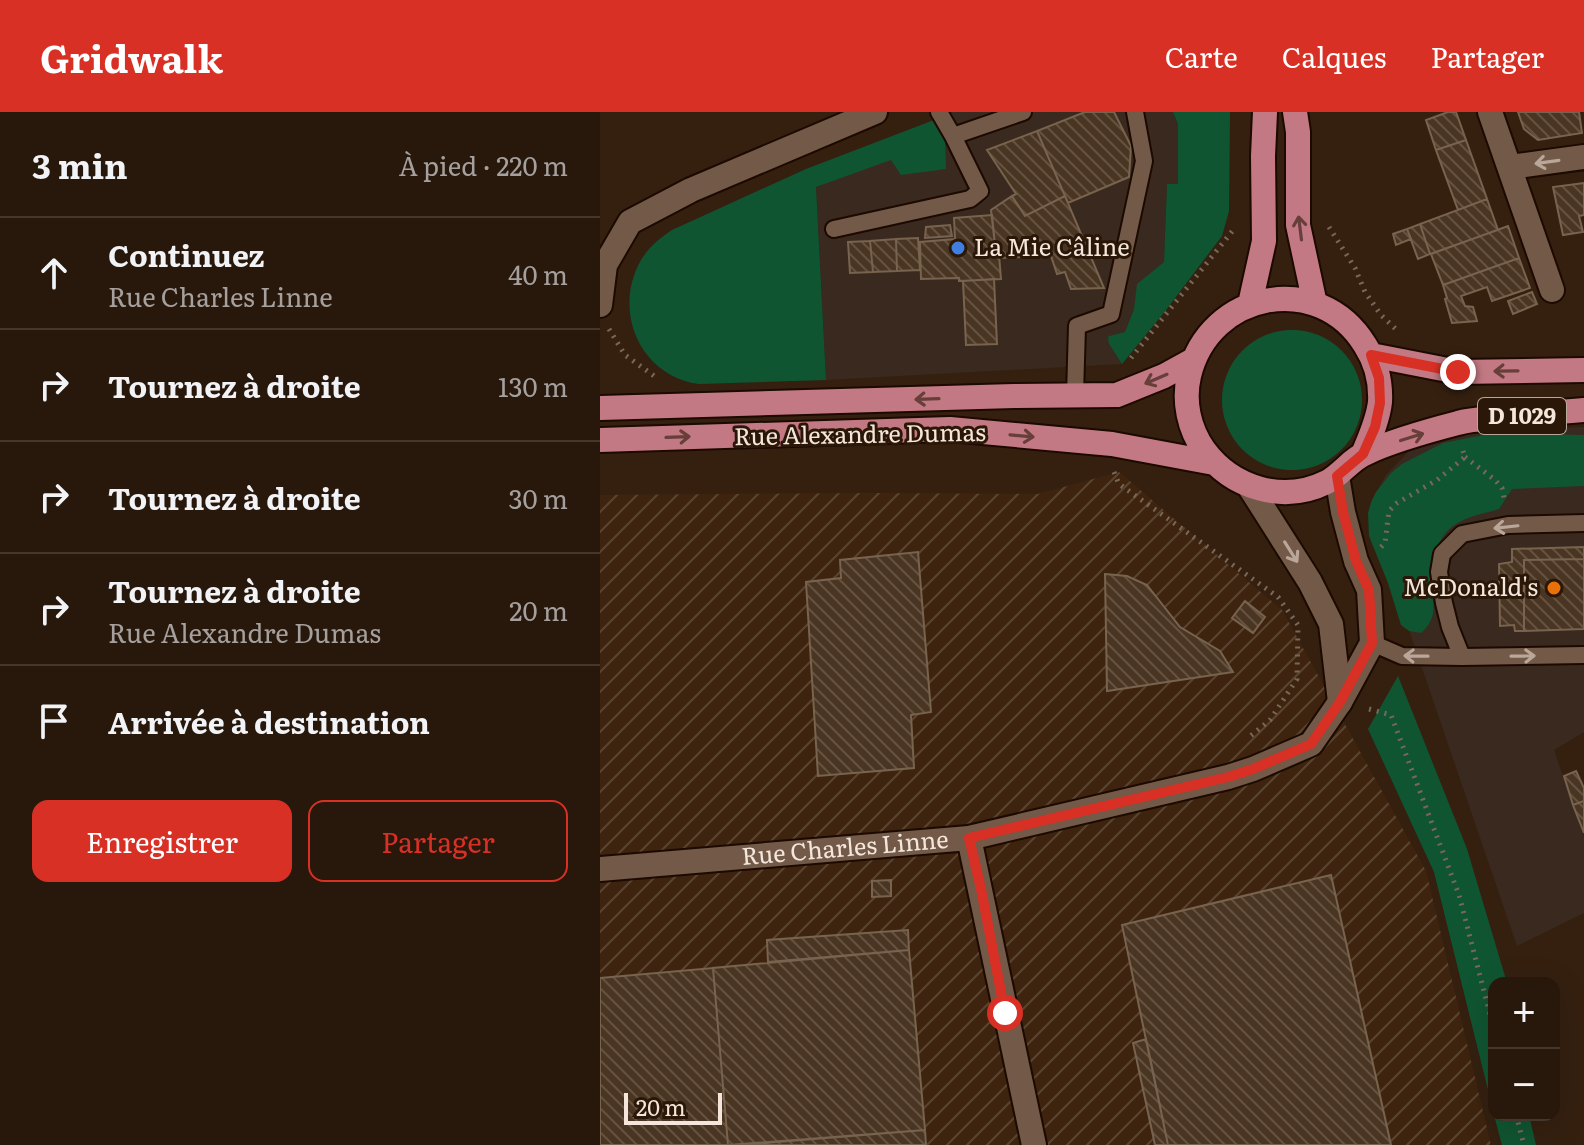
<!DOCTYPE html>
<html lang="fr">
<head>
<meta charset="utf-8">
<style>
  body { margin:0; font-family:Literata,serif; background:#302115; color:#f1f3f6 }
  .controls { position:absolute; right:24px; bottom:24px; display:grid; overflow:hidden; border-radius:16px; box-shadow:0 8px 32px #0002 }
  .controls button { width:72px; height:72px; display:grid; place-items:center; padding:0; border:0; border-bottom:2px solid #44372d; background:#28180c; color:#f1f3f6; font:40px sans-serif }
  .scale { position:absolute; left:24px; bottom:20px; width:98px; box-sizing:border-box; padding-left:8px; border:4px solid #f4e6db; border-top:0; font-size:22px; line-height:28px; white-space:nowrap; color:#f4e6db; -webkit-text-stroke:6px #2b1707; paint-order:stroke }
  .stop { position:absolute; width:24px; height:24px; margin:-18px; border:6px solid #d93025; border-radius:50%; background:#fff }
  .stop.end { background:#d93025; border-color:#fff; box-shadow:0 2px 8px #0008 }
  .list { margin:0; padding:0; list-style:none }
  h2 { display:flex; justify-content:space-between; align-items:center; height:104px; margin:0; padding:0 32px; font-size:34px }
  h2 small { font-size:26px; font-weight:400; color:#a5a09d }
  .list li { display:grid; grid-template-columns:52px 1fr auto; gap:24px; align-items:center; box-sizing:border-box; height:112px; padding:0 32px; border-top:2px solid #44372d }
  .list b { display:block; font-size:30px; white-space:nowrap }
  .list p { margin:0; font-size:26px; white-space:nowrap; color:#a5a09d }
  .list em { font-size:26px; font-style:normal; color:#a5a09d }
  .actions { display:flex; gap:16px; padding:24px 32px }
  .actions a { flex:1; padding:18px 0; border:2px solid #d93025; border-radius:16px; text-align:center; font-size:28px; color:#d93025 }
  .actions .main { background:#d93025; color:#fff }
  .icon { flex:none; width:44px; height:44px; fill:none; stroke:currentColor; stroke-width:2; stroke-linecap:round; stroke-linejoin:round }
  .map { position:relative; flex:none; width:984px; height:1033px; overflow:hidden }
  header { display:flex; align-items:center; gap:48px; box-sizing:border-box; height:112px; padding:0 40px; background:#d93025; color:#fff }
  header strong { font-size:38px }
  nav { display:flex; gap:44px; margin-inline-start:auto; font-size:28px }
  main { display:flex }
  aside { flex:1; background:#28180c }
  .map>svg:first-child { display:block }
  .commercial { fill:#3a291f }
  .industrial { fill:url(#industrial-furrows) }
  .grass { fill:#105532 }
  .building { fill:url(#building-back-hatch); stroke:#78634e; stroke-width:2 }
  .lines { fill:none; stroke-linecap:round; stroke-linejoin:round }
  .lane-casing { stroke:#1c0900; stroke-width:20 }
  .street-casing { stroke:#1c0900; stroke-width:28 }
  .primary-casing { stroke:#1c0900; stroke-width:28 }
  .path { stroke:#796759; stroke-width:5; stroke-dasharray:2 6; stroke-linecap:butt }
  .lane { stroke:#725948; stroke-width:16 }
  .street { stroke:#725948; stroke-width:24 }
  .primary { stroke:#c27983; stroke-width:24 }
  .oneway { stroke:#baa799 }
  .oneway2 { stroke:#673e39 }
  .route { stroke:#d93025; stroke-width:10 }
  .shop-dot { fill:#3f7fe0; stroke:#2b1707; stroke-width:3 }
  .food-dot { fill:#e8710a; stroke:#2b1707; stroke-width:3 }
  .labels { text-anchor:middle; stroke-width:6; stroke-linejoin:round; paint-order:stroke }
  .shield { fill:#2b1707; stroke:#b8a89b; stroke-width:2 }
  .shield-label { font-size:22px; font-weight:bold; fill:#f4e6db }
  .poi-label { font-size:24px; fill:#f4e6db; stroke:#2b1707; text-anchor:start }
  .street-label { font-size:24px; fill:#f4e6db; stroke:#2b1707 }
</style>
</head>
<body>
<header>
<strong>Gridwalk</strong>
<nav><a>Carte</a><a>Calques</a><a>Partager</a></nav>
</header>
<main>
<aside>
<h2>3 min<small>À pied · 220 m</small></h2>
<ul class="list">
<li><svg class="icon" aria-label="ahead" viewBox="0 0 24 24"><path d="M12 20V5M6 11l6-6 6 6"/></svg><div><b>Continuez</b><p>Rue Charles Linne</p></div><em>40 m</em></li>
<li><svg class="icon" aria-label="right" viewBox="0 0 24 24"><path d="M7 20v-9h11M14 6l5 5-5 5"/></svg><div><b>Tournez à droite</b></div><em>130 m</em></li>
<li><svg class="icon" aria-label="right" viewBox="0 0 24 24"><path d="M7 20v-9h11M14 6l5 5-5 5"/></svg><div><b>Tournez à droite</b></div><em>30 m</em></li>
<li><svg class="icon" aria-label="right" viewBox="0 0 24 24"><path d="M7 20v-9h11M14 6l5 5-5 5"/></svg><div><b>Tournez à droite</b><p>Rue Alexandre Dumas</p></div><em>20 m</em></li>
<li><svg class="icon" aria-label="arrive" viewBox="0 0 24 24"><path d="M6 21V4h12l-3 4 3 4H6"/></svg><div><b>Arrivée à destination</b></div></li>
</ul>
<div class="actions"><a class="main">Enregistrer</a><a>Partager</a></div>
</aside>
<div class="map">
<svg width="984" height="1033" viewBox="0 0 984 1033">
  <defs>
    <pattern id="industrial-furrows" width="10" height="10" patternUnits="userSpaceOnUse" patternTransform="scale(2)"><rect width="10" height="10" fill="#3e240e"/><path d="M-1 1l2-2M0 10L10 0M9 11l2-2" fill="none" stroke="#5a4430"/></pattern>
    <pattern id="building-back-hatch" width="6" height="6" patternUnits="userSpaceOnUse" patternTransform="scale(2)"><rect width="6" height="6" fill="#493522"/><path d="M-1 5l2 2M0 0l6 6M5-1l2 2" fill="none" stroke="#645242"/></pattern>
  </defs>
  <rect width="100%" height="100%" fill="#352010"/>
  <path class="commercial" d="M352,0H573L578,12V73H567L564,150L538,172L534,197L525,220L510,224L509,232L522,252L226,268L216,75L345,26L334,8Z
    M984,315V620L954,638L984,725V801L917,834L808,515L769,398L770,392L786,363L808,340L846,321Z"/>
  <path class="industrial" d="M519,360L682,498L826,759L891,1033H0V383L275,381L438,382Z"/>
  <path class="grass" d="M573,0H630L629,99L622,124L566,198L522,252L509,232L508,226L509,224L525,220L534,197L537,172L564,150L567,72H578V12Z
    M334,8L345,26L346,57L301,63L291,48L216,75L226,268L99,272C40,264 12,199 41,148C49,135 60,126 72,118L206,57Z
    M622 288a70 70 0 1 1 140 0a70 70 0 1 1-140 0Z
    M894,321L984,323V374L912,377L899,397C885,401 869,404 856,412C840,422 832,443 830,461C829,484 843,502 821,521L809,519L801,513L788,471L769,424L768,401L772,388L776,380L791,361L802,352L843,331Z
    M798,564L867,737L907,871H894V1002L834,760L768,617Z
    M894,1003H929L936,1033H902Z"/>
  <path class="building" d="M485,0H514L531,34L529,65L468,91L437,19Z
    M848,0H856L866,28L836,38L826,8Z
    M918,0H979L982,21L938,28L924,17Z
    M437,19L465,84L425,104L412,84L416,82L387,38Z
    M866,28L887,87L858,98L836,38Z
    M984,71V103L979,104L983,120L963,123L953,75Z
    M412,84L425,104L465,84L504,176L471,177L465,160L457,162L451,144L399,146V143L396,142L391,98Z
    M887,87L898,118L830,142L820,112Z
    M392,103L396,142L399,143L401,167L359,169V166L321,167L320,130L355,127L354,106Z
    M820,112L830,142L818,147L807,117Z
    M350,113L352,124L325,126L326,115Z
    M908,114L919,146L843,173L831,142Z
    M807,117L811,127L796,133L793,122Z
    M318,126L320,158L297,159L296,127Z
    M296,127L297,159L273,160L270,129Z
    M270,129L273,160L250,161L248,130Z
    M919,146L930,176L892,189L887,175L861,184L865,194L873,195L877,209L852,211L845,187L847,186L843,173Z
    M394,167L397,232L366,233L363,169Z
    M932,180L937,192L913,202L908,189Z
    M984,435V447L924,448V519H915L914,513L900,514L899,452L912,450V437Z
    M318,440L331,600L311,603L314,656L218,664L206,470L241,466L240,448Z
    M984,447V517L924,519V448Z
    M505,462L527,464L547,473L580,515L620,539L633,560L507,579Z
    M645,489L665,505L653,521L632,506Z
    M976,659L984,676V689L973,693L964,664Z
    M984,689V721L973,693Z
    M731,763L791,1033H568L522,813Z
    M291,768V784L272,785V769Z
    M308,818L309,838L168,850L167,828Z
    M309,838L325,1018L128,1033L113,856Z
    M113,856L128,1033H0V866Z
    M546,927L552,955L568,1033H555L533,931Z
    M325,1018L326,1033H140Z"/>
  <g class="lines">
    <g class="lane-casing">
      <path id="lane" d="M353,24L423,0
        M234,117L370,87L380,79L353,24L339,0
        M475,283L477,214L511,202L544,49L535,0
        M772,531L802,544L862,545L984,543
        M862,545L850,515L844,491L839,460L842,442L862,422L908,413L984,411"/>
    </g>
    <g class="street-casing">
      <g id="street">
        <path d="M890,0L952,178"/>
        <path d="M910,55L984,45"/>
        <path d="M0,193L5,153L30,110L91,78L275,0"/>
        <path d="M649,374L710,470L731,512L740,590"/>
        <path d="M369,726L434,1033"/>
        <path id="s1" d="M0,757L369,726L628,665L653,657L711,632L740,590L772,531L769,478L756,449L743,400L737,364"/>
      </g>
    </g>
    <g class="primary-casing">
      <path id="primary" d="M695,0L698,20V113L715,192
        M650,192L664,129L663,44L665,0
        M771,243L858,260L984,258
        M0,296L414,284L517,283L564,264L593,248
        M0,328L350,317L512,332L614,351
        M763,342C770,325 778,308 780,290C781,270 776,250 765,233C719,158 609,179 589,264C583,289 589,317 604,338C632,376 683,392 727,370C742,362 751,347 766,341C794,328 827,319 858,311C871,307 886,307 900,306C928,303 956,300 984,298"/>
    </g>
    <path class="path" d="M729,115L755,156L765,180L781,203L798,219
      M9,217L25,243L57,266
      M531,246L634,117
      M865,345L895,368L902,376L905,391
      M514,360L519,372L678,485L698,513L697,567L670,608L648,626
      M781,435L785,431L789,399L797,391L837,368L865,345L862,336
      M769,597L791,603L859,783L894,918
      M916,1003L924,1033"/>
    <use href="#lane" class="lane"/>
    <use href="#street" class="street"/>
    <use href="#primary" class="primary"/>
  </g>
  <defs><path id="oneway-shaft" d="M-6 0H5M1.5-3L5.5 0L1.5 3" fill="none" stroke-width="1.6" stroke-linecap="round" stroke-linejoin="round" transform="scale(2)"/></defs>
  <g class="oneway">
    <use href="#oneway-shaft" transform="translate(947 50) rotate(172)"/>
    <use href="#oneway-shaft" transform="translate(906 415) rotate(174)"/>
    <use href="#oneway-shaft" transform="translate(691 440) rotate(58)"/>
    <use href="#oneway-shaft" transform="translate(816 544) rotate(-179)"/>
    <use href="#oneway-shaft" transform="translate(923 544) rotate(-1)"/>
  </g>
  <g class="oneway2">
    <use href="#oneway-shaft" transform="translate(700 116) rotate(-97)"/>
    <use href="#oneway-shaft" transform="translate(906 259) rotate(179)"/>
    <use href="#oneway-shaft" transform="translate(556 267) rotate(157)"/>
    <use href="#oneway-shaft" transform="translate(327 287) rotate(178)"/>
    <use href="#oneway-shaft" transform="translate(422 324) rotate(5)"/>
    <use href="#oneway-shaft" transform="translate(78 325) rotate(-2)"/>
    <use href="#oneway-shaft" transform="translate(812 325) rotate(-17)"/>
  </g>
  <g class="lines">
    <path class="route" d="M405,901L381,777L369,726L628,665L653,657L711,632L740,590L772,531L769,478L756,449L743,400L737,364L763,342L775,315L780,291L779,266L771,243L858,260"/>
  </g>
  <circle class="shop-dot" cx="358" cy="136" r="8"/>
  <circle class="food-dot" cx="954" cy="476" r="8"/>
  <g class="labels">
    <rect class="shield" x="878" y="286" width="88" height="36" rx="6"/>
    <g class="shield-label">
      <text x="922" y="312">D 1029</text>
    </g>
    <g class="poi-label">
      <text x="374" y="144">La Mie Câline</text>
      <text x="938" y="484" text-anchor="end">McDonald's</text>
    </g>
    <g class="street-label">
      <text transform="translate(260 323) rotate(-1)" y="8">Rue Alexandre Dumas</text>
      <text dy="8" stroke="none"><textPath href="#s1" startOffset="246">Rue Charles Linne</textPath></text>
    </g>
  </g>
</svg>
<div class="controls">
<button>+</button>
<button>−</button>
</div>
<div class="scale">20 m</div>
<div class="stop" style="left:405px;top:901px"></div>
<div class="stop end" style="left:858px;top:260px"></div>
</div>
</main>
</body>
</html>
